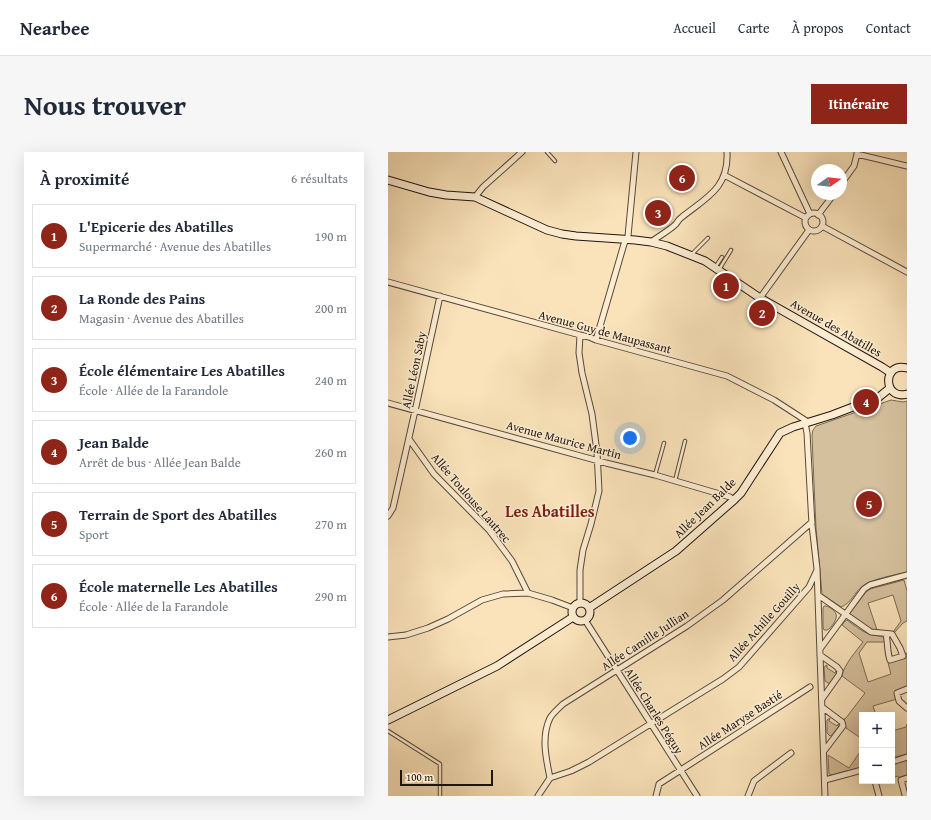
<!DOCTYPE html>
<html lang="fr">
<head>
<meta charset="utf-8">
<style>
  body { margin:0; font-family:"Gentium Book Plus",serif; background:#f6f6f7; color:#1f2937 }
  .controls { position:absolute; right:12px; bottom:12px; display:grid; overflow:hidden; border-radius:0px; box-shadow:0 4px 16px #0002 }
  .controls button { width:36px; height:36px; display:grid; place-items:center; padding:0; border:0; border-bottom:1px solid #e0e1e3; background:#fff; color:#1f2937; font:20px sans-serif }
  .compass { position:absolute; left:423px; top:12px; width:36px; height:36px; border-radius:50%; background:#fff; box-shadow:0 4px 16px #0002; rotate:75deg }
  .scale { position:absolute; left:12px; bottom:10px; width:93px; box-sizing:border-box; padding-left:4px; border:2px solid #21150f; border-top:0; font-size:11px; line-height:14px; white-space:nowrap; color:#21150f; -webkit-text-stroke:3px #fcedd2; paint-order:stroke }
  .you { position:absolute; left:242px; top:286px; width:14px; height:14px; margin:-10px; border:3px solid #fff; border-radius:50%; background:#1a73e8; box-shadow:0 0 0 6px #1a73e833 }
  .badge { display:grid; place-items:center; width:26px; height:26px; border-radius:50%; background:#8f2418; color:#fff; font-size:13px; font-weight:700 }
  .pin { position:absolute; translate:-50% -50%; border:2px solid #fff; box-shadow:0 1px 4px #0006 }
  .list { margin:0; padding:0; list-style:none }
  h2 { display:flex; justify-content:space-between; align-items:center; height:52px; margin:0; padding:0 16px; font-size:17px }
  h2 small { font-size:13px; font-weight:400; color:#747a83 }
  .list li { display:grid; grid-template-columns:26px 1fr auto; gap:12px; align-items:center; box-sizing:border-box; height:64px; margin:0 8px 8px; padding:0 8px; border:1px solid #e0e1e3; border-radius:0px }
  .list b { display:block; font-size:15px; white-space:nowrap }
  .list p { margin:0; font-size:13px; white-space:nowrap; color:#747a83 }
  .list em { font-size:13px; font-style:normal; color:#747a83 }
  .map { position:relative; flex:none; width:519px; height:644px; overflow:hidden; border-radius:0px }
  header { display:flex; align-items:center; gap:24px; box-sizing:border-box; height:56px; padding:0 20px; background:#fff; border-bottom:1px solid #e0e1e3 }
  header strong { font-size:19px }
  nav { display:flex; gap:22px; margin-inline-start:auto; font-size:14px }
  .intro { display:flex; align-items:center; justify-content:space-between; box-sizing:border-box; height:96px; padding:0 24px }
  h1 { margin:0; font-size:28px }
  .button { padding:10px 18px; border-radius:0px; background:#8f2418; color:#fff; font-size:14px; font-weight:700 }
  main { display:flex; gap:24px; padding:0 24px }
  aside { flex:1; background:#fff; border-radius:0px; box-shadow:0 4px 16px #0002 }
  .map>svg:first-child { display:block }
  .green { fill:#d5c09d; stroke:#7b6a56 }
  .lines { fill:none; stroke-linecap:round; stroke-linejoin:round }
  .lane-casing { stroke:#57483a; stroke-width:4.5 }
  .street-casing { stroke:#57483a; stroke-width:7 }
  .secondary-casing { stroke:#21150f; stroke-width:9 }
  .lane { stroke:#fcedd2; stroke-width:2.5 }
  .street { stroke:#fcedd2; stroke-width:5 }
  .secondary { stroke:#fcedd2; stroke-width:7 }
  .labels { text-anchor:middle; stroke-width:3; stroke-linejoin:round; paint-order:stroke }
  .street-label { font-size:12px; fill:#21150f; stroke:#fcedd2 }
  .district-label { font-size:16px; font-weight:bold; fill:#7a1f14; stroke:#fcedd2 }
</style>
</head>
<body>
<header>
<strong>Nearbee</strong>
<nav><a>Accueil</a><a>Carte</a><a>À propos</a><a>Contact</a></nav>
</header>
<div class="intro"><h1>Nous trouver</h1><a class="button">Itinéraire</a></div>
<main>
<aside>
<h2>À proximité<small>6 résultats</small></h2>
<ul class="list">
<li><span class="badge">1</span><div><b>L'Epicerie des Abatilles</b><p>Supermarché · Avenue des Abatilles</p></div><em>190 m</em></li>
<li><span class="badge">2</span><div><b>La Ronde des Pains</b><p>Magasin · Avenue des Abatilles</p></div><em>200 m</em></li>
<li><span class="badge">3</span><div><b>École élémentaire Les Abatilles</b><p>École · Allée de la Farandole</p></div><em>240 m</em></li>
<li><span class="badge">4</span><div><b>Jean Balde</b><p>Arrêt de bus · Allée Jean Balde</p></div><em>260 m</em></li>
<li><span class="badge">5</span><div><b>Terrain de Sport des Abatilles</b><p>Sport</p></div><em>270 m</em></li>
<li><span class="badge">6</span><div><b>École maternelle Les Abatilles</b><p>École · Allée de la Farandole</p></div><em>290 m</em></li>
</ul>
</aside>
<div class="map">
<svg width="519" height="644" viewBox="0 0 519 644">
  <rect width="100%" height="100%" fill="#fae3ba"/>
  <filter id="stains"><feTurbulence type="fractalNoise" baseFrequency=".005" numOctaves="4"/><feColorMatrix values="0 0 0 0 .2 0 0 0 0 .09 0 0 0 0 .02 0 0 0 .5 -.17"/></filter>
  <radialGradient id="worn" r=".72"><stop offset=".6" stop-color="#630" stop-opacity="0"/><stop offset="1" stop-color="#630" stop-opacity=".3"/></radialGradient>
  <path class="green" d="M503,248L515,250L519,249V420C507,423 483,427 475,434C466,440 464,451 453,455L434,442L428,376L425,309L424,283L425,278L428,274Z
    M516,428L519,439V469L515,471L506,481L505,480L513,469L505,443L480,451L489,478L482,477L464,464L462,461L478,440L482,437Z
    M436,454H438C442,455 447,459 448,462C450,466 443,477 439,478C438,478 437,478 436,478L435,475V456Z
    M459,468C466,473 473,479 481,482C486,484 492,483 497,486V490H479L471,501L480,530L503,522L500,511L517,506L516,502L519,501V535L507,539L509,547L485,554L488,563H474V587L458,576L456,567L458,566L477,541L454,524C455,514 469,498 475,490L454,473L457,469Z
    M439,513V516L447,521L448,519L449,521L442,531H440L437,529L436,516L437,514Z
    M442,566L441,569L449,574L450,572L451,574L444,583L442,584L439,581V568Z
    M519,572V602L504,606V579L518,575Z
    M474,597V615L444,623L441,622L440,603L461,616Z
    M519,608V623L512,625L511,626L510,624L504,626V612Z"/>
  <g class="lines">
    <g class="lane-casing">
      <path id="lane" d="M159,0L167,9
        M303,103L320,86
        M328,114L334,105
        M332,116L343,98
        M267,323L276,291
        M287,329L297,289
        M0,579L52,612V644"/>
    </g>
    <g class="street-casing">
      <path id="street" d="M393,0L422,62
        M469,2L519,14
        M336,23L418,66
        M453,32L466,14L469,2V0
        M87,45L95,35L134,0
        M417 70a9 9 0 1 1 18 0a9 9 0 1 1-18 0Z
        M430,63L446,42
        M434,74L519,120
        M263,90C271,84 282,78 288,72C290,69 291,67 294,65C318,46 341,36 339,0
        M0,130L192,183L201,185L208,188L339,224L386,248L420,270
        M372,146L421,78
        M208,188L236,92L240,84L248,0
        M0,251L218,311L267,323L342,345L346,348
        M417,271L419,281L424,373L429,417L437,644
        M21,287L46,322L101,378L124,409L140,441
        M0,364L5,356L29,250L52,144
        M430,443L483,480L504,482L512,496L515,504L502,508C499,500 500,491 498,482
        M192,452V418L195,398L203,372L211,339L209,300L204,262L194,221L191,201L192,183
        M197,468L309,644
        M0,485L18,483L40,476L60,467L94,448L115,442L140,441L164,448L185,456
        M432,497L476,437L482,433L519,423
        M432,503L449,515L452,519L451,523L434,547
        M519,537L509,541L511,549L519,556
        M434,555L454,570L455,574L436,599
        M504,610L519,605
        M162,626L183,619L201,610L335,527L351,515L421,435L429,418
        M519,626L513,628L517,643H519
        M437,628L474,618
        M487,629L491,644
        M150,644L162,626C158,606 153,585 162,566C165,561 171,556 175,552L299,474L335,448L424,370
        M268,644L271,632L422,535
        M360,644L366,629L403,601"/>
    </g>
    <g class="secondary-casing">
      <path id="secondary" d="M0,28L41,40L58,43L87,45L159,78L174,82L188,84L247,88L263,90L279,94L317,109L372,146L494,215L503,221
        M519,216C494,209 495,249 519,242
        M184 460a9 9 0 1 1 18 0a9 9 0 1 1-18 0Z
        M201,456L288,399L346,348L353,341L392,281L405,275L444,263L491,245L502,236
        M0,568L109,514L185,465"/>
    </g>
    <use href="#lane" class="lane"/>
    <use href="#street" class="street"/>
    <use href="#secondary" class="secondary"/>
  </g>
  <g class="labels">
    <g class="street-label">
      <text transform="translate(448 176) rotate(30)" y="4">Avenue des Abatilles</text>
      <text transform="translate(217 180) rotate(15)" y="4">Avenue Guy de Maupassant</text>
      <text transform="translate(26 218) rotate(-78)" y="4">Allée Léon Saby</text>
      <text transform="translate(176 288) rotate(15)" y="4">Avenue Maurice Martin</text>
      <text transform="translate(83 346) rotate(49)" y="4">Allée Toulouse Lautrec</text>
      <text transform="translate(317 356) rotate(-44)" y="4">Allée Jean Balde</text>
      <text transform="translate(376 470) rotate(-48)" y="4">Allée Achille Gouilly</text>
      <text transform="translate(257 488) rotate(-33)" y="4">Allée Camille Jullian</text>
      <text transform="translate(266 559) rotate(58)" y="4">Allée Charles Péguy</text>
      <text transform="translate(352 568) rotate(-33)" y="4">Allée Maryse Bastié</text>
    </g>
    <g class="district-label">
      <text x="162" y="365">Les Abatilles</text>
    </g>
  </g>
  <rect width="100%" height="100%" filter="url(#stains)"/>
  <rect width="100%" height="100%" fill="url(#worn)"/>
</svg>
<div class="controls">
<button>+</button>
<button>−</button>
</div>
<svg class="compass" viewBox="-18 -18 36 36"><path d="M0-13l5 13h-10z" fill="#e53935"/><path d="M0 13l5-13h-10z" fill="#747a83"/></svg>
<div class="scale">100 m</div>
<div class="you"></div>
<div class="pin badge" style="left:338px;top:134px">1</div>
<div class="pin badge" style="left:374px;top:161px">2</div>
<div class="pin badge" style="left:270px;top:61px">3</div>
<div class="pin badge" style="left:478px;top:250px">4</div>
<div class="pin badge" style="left:481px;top:352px">5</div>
<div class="pin badge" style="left:294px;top:26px">6</div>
</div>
</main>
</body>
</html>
